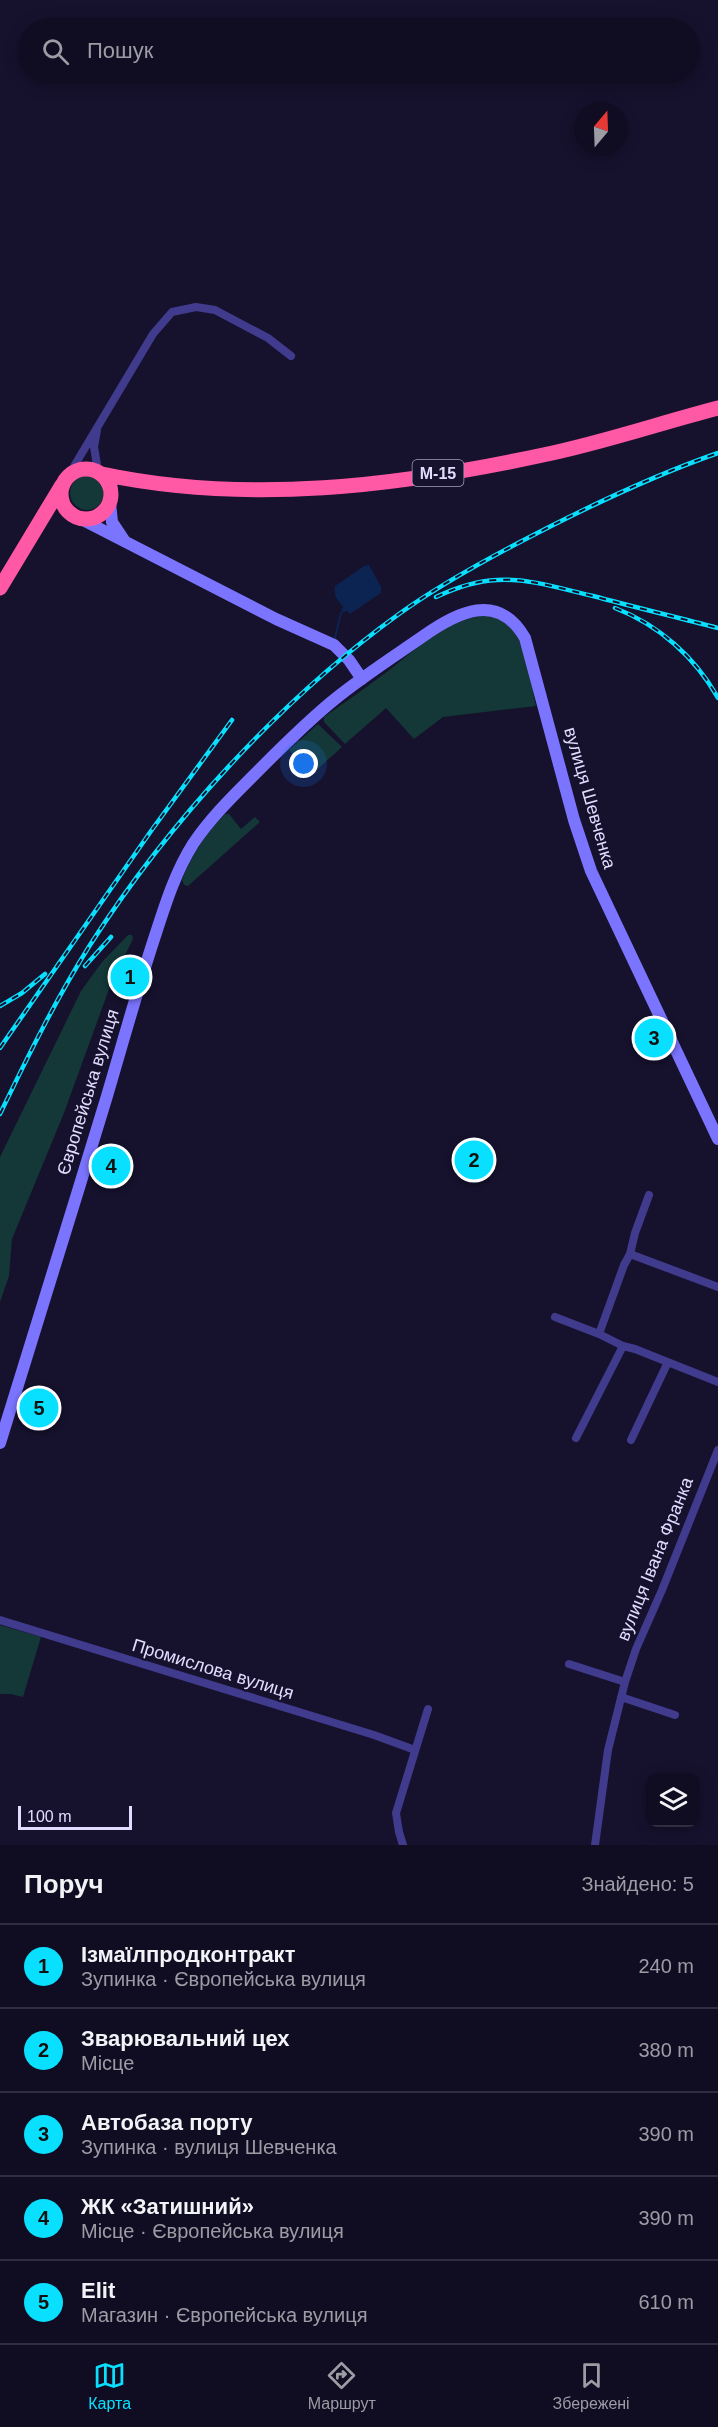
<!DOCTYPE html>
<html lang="uk">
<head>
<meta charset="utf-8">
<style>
  body { margin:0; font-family:Arial,sans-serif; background:#19162a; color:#f1f3f6 }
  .controls { position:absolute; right:18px; bottom:18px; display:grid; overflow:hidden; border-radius:12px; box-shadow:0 3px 15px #0003 }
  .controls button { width:54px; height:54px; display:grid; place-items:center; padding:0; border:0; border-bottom:2px solid #302d40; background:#100d22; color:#f1f3f6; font:30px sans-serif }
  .compass { position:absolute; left:574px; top:102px; width:54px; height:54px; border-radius:50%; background:#100d22; box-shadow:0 3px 15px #0003; rotate:19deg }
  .scale { position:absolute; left:18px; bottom:15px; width:114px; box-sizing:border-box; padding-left:6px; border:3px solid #e1ddff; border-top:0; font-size:16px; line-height:21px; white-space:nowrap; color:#e1ddff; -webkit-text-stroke:4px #16112d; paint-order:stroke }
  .you { position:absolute; left:304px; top:764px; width:21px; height:21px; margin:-15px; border:4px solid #fff; border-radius:50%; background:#1a73e8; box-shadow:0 0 0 9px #1a73e833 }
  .badge { display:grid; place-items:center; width:39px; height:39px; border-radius:50%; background:#09e0ff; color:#111; font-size:20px; font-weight:700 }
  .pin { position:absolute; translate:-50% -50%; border:3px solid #fff; box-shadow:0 2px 6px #0006 }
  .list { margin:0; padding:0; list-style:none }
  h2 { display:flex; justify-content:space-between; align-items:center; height:78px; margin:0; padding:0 24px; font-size:26px }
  h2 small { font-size:20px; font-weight:400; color:#9c9ca5 }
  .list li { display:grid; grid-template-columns:39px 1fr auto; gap:18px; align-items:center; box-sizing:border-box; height:84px; padding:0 24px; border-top:2px solid #302d40 }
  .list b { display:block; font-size:22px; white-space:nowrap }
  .list p { margin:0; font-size:20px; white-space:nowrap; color:#9c9ca5 }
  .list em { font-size:20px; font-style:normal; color:#9c9ca5 }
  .icon { flex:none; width:33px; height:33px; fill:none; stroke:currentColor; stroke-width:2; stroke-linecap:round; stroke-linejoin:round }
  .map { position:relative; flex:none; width:718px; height:1845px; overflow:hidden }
  .search { position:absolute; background:#100d22; box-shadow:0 3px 15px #0003; left:18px; right:18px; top:18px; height:66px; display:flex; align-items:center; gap:15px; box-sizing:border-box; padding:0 21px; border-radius:33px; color:#9c9ca5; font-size:22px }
  .sheet { height:498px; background:#100d22 }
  nav { display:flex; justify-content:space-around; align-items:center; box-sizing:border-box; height:84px; border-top:2px solid #302d40; background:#100d22; font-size:16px; color:#9c9ca5 }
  nav a { display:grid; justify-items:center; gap:3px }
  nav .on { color:#09e0ff }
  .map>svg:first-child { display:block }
  .green { fill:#143737 }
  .water { fill:#0c2451 }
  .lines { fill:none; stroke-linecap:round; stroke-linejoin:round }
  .stream { stroke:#0c2451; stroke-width:2 }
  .street { stroke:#403b8d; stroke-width:8 }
  .secondary { stroke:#7b74ff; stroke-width:12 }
  .highway { stroke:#ff58a4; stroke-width:15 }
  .rail-casing { stroke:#09e0ff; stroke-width:4.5 }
  .rail { stroke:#16112d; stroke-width:2; stroke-dasharray:7; stroke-linecap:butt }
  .labels { text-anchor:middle; stroke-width:5; stroke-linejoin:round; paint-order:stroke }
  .shield { fill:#16112d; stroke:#a4a0c0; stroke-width:1.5 }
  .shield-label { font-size:16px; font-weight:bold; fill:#e1ddff }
  .street-label { font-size:18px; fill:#e1ddff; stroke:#16112d }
</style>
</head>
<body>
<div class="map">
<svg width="718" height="1845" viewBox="0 0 718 1845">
  <rect width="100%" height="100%" fill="#16112d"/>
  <path class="green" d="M70 493a17 17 0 1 1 34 0a17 17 0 1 1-34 0Z
    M492,615C527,626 529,676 536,706L443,717L414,739L386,708L345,744L324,722V717C345,702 367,687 388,671C419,647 450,616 492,615Z
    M318,724L342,747L311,775L289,750Z
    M225,814H229L241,829L255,817L260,822L188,886L184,885L182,880C192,854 206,834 225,814Z
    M128,935H132L133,939L112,981L64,1113L12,1239L9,1276L0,1302V1157L81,991L102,962Z
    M0,1625L41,1637L23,1697L11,1694H0Z"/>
  <path class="water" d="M369,565L381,587V593L350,614L347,611L341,613L343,606C337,601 333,593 335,586L364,566Z"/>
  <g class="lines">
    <path class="stream" d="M334,642L341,613"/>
    <path class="street" d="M97,430L94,447L98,471
      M67,478L153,334L172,312L196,307L215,310L268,338L291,356
      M630,1254L718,1287
      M555,1317L599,1334L623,1346L635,1349L718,1382
      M599,1334L624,1265L630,1254L635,1233L649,1195
      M576,1438L623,1346
      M631,1440L668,1362
      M0,1620L374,1735L415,1750
      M569,1664L625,1682
      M621,1697L675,1715
      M403,1845L399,1832L396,1813L428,1709
      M595,1845L608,1750L625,1682L636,1649L662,1590L718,1450"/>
    <path class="secondary" d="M110,503L112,522L124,540
      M79,518L276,619L334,645L349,660L362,679
      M0,1443C35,1328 72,1212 107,1096C123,1042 138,987 156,933C166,902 176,871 193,844C209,820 229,800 249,780C277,752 304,724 335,699C362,677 393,657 422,637C457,612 498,591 525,638L574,820L591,871L718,1139"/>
    <path class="highway" d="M61 494a25 25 0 1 1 50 0a25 25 0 1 1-50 0Z
      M102,474C248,505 399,486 543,455C602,443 660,423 718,408
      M0,588L62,485"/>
    <g class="rail-casing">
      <path id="rail" d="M436,597C455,588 475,581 497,580C529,578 562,589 593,596C634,607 676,617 718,628
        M615,608C659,625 695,657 718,698
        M85,966L111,937
        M0,1006L22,993L45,974
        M0,1048L151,831L232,720
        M0,1114C28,1056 56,999 90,945C168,823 281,699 399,614C438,586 478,564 520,542C585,508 649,477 718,453"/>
    </g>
    <use href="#rail" class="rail"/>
  </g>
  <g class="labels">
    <rect class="shield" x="412.5" y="460" width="51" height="26" rx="4.5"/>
    <g class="shield-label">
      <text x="438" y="479">М-15</text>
    </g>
    <g class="street-label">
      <text transform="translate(590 798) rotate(74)" y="6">вулиця Шевченка</text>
      <text transform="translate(88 1092) rotate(-73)" y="6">Європейська вулиця</text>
      <text transform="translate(655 1559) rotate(-68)" y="6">вулиця Івана Франка</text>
      <text transform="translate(213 1669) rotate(17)" y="6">Промислова вулиця</text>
    </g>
  </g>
</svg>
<div class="controls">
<button><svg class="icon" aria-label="layers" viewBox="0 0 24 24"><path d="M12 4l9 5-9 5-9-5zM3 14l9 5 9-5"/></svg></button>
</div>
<svg class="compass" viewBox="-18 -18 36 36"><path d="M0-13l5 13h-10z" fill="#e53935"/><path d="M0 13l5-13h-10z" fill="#9c9ca5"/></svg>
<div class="scale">100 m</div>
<div class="you"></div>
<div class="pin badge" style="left:130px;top:977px">1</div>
<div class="pin badge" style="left:474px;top:1160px">2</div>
<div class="pin badge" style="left:654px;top:1038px">3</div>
<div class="pin badge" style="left:111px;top:1166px">4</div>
<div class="pin badge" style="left:39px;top:1408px">5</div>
<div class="search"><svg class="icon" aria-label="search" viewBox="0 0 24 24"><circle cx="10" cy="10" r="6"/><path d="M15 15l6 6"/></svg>Пошук</div>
</div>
<section class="sheet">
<h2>Поруч<small>Знайдено: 5</small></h2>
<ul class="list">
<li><span class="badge">1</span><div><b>Ізмаїлпродконтракт</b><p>Зупинка · Європейська вулиця</p></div><em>240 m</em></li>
<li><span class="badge">2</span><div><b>Зварювальний цех</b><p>Місце</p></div><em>380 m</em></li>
<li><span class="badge">3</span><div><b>Автобаза порту</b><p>Зупинка · вулиця Шевченка</p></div><em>390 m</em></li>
<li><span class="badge">4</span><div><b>ЖК «Затишний»</b><p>Місце · Європейська вулиця</p></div><em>390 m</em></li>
<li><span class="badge">5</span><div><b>Elit</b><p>Магазин · Європейська вулиця</p></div><em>610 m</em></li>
</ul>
</section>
<nav>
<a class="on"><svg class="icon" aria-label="map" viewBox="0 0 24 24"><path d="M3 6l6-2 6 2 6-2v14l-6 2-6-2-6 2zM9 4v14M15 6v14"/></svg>Карта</a>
<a><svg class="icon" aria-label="directions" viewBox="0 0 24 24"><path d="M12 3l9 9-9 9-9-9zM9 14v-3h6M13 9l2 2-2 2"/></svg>Маршрут</a>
<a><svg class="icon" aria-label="saved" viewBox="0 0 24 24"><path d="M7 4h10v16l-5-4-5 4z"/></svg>Збережені</a>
</nav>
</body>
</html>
